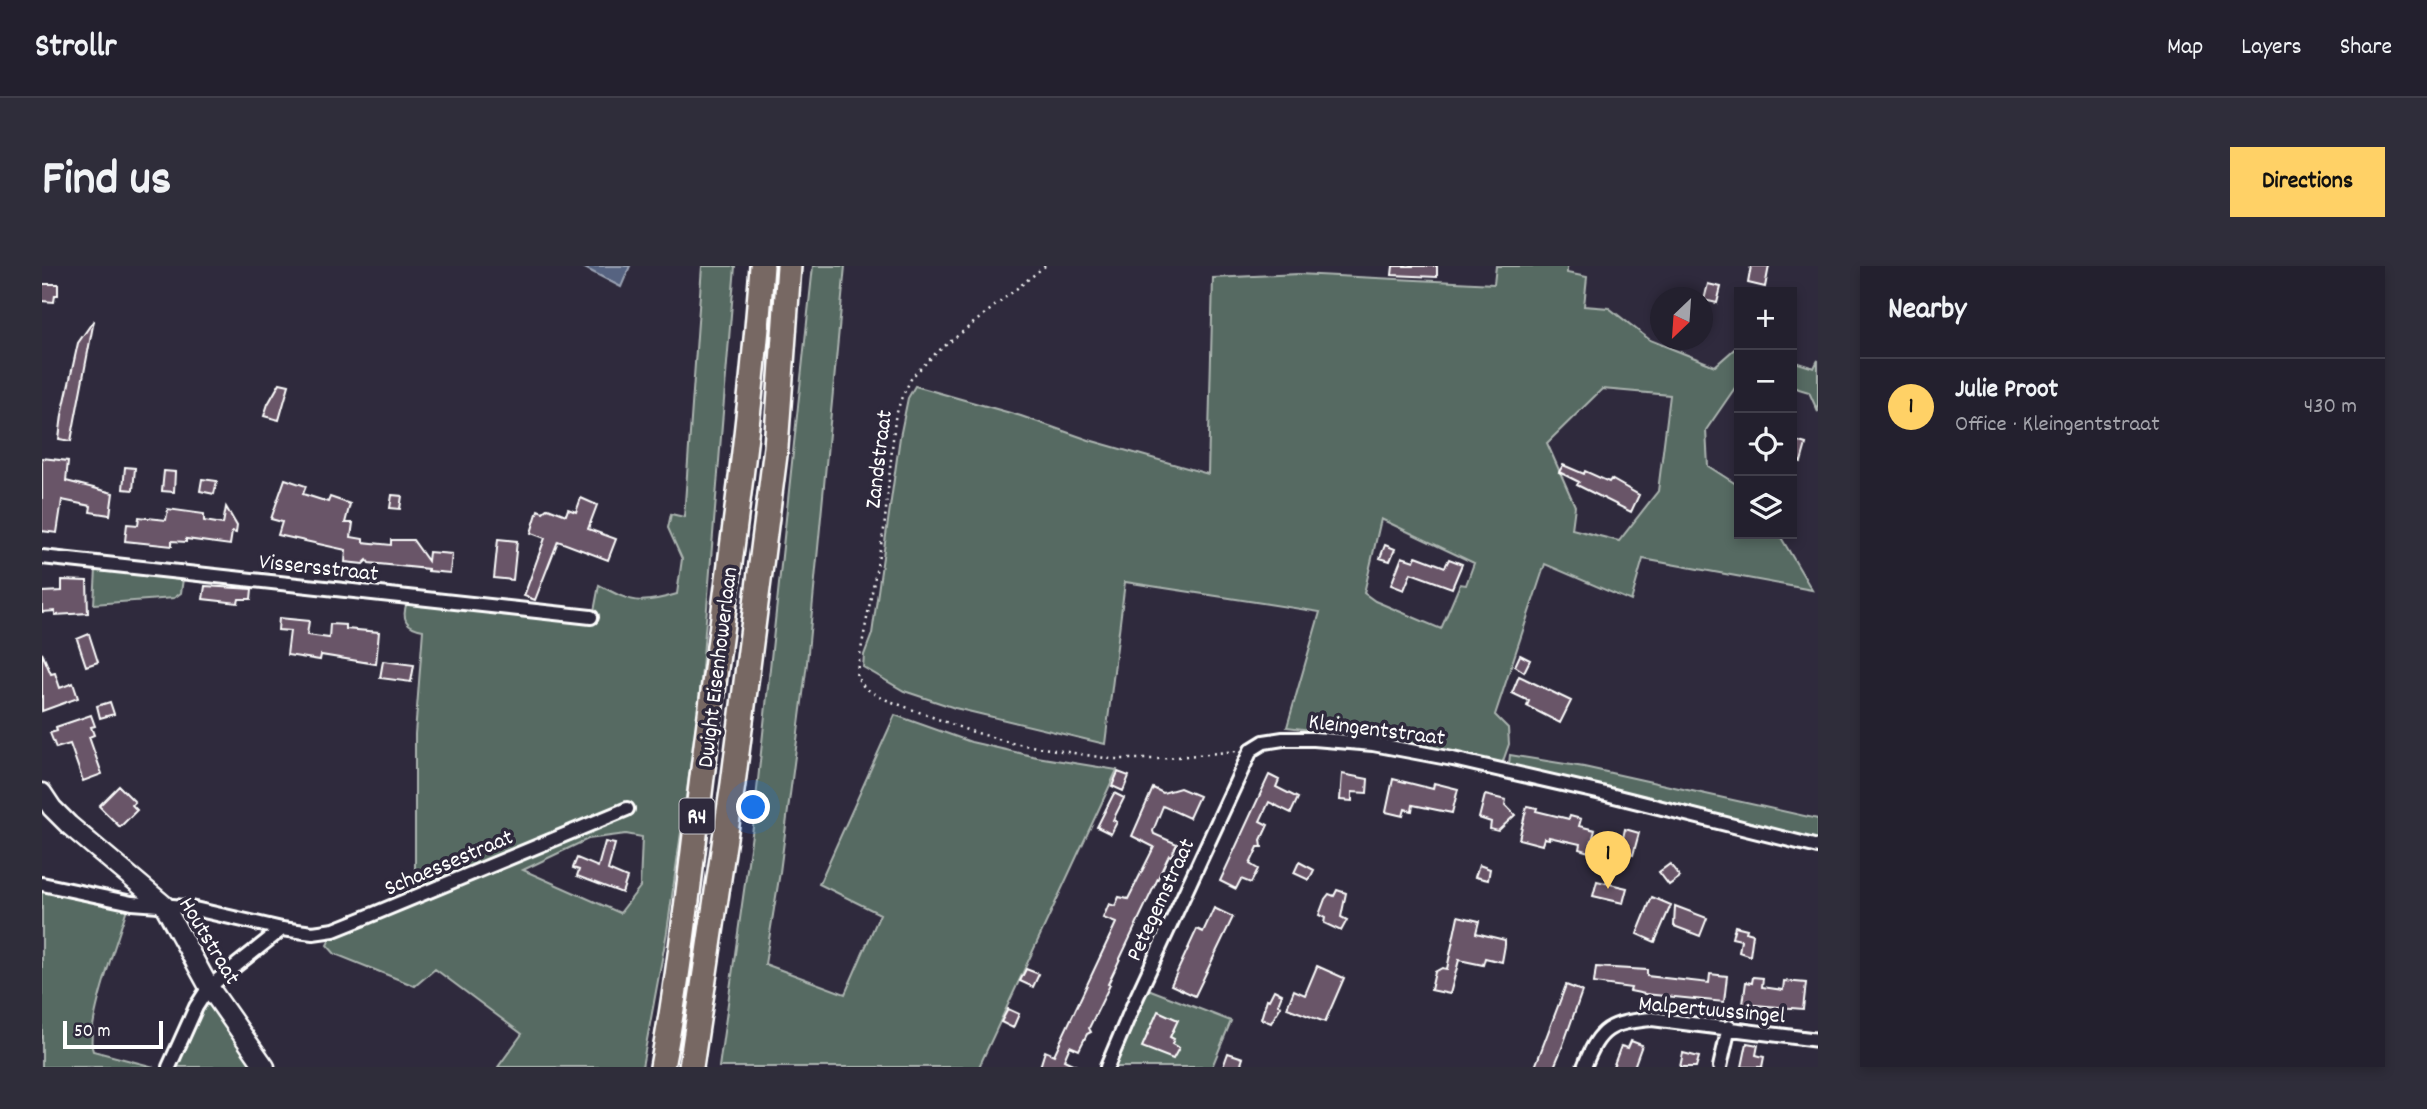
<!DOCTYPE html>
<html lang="en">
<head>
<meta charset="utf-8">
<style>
  body { margin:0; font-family:Dekko,sans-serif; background:#2f2d3a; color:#f1f3f6 }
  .controls { position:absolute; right:21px; top:21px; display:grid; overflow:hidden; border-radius:0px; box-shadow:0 4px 10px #0003 }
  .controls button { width:63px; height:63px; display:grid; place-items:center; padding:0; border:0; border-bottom:2px solid #403e4a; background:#23202e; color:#f1f3f6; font:35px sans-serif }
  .compass { position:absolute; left:1608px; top:21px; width:63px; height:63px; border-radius:50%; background:#23202e; box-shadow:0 4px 10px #0003; rotate:205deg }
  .scale { position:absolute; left:21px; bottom:18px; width:100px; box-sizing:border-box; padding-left:7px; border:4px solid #fff; border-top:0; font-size:19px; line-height:24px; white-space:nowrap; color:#fff; -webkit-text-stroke:5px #2f2a3d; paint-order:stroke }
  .you { position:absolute; left:712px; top:542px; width:24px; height:24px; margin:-18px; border:5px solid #fff; border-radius:50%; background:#1a73e8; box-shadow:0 0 0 10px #1a73e833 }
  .badge { display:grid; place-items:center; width:46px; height:46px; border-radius:50%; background:#ffd166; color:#111; font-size:23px; font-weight:700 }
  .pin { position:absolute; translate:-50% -58px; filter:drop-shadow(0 2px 4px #0008) }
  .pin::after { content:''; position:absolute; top:37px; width:24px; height:21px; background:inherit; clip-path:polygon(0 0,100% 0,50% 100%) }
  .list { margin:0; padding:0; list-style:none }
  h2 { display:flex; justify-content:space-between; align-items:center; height:91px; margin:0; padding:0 28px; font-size:30px }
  h2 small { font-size:23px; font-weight:400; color:#a3a3aa }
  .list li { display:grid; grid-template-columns:46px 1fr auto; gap:21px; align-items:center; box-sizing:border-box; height:98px; padding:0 28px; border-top:2px solid #403e4a }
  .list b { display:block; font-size:26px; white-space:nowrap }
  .list p { margin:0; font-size:23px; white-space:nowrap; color:#a3a3aa }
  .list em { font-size:23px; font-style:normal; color:#a3a3aa }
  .icon { flex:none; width:38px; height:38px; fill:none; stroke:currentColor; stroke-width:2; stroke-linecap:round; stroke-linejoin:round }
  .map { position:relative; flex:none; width:1776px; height:801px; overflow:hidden; border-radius:0px }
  header { display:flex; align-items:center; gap:42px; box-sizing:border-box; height:98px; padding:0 35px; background:#23202e; border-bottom:2px solid #403e4a }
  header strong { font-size:33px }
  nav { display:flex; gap:38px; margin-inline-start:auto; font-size:24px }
  .intro { display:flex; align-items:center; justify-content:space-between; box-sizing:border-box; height:168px; padding:0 42px }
  h1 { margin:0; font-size:49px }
  .button { padding:18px 32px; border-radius:0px; background:#ffd166; color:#111; font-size:24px; font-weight:700 }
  main { display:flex; gap:42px; padding:0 42px }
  aside { flex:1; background:#23202e; border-radius:0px; box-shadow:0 4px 10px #0003 }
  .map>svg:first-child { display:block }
  .green { fill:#576a62; stroke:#abb4b0; stroke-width:2; fill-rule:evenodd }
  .water { fill:#576481; stroke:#9aa2b3; stroke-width:2 }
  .building { fill:#695468; stroke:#fff; stroke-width:2 }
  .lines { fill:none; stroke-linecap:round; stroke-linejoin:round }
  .street-casing { stroke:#fff; stroke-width:18 }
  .secondary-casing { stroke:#fff; stroke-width:23 }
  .highway-casing { stroke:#fff; stroke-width:28 }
  .path { stroke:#fff; stroke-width:2.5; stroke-dasharray:2 5; stroke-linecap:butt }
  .street { stroke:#2f2a3d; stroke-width:12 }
  .secondary { stroke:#2f2a3d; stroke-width:18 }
  .highway { stroke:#776864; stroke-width:23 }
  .labels { text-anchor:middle; stroke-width:7; stroke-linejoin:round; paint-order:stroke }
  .shield { fill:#2f2a3d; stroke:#c1bfc5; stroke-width:2 }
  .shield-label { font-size:21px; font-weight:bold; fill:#fff }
  .street-label { font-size:23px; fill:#fff; stroke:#2f2a3d }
</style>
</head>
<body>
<header>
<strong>Strollr</strong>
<nav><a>Map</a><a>Layers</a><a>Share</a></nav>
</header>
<div class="intro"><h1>Find us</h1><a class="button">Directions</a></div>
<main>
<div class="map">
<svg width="1776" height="801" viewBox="0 0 1776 801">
  <rect width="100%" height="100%" fill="#2f2a3d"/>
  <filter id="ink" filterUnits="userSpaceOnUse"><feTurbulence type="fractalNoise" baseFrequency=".0143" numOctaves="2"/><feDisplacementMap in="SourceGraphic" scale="14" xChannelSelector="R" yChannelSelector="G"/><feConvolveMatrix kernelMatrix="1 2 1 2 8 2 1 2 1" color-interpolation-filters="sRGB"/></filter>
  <g filter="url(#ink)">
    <path class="green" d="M660,0H693L657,439L625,666L600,801H456L480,768L393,703L373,720L293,688L285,679L288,673L380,635L373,616V468L381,364C364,361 359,353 365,336L550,356L557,319C590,337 598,339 635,328L640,293L626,262L629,248L642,251ZM584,568L600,571L598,621L578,647L481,604L546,573Z
      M771,0H803L765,397L738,606L723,698L803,728L838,648L777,618L853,449L929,476L995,491L1075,504L937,801H677L711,561Z
      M1454,0H1525V7L1545,11L1542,40L1567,42L1608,74L1673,100L1697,79V116L1664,164L1666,200L1697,220V268H1737L1770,324L1601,293L1589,335L1503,298L1453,449L1466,462L1467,478L1460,498C1388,481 1318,470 1245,461L1278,346L1083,316L1063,478L913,442L862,425L821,401L822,389L830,368L858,171L866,132L873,120L979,150L1047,174L1166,208L1171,12L1256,8L1452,18ZM1560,123L1628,129L1616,225L1577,275L1530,263L1533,240L1505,177ZM1339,253L1432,297L1424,319L1418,318L1399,363L1333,335L1322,327Z
      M1776,94V146L1767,126L1750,121V95L1772,102Z
      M54,303L141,313L139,327L132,332L52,338Z
      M1468,489L1542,501L1776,553V576L1472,503L1467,498Z
      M0,622L86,639C78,667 42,763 51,785L112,801H0Z
      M1106,723L1189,755L1170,801H1073Z
      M164,739H171L213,801H133L160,742Z"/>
    <path class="water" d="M539,0H588L579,21Z"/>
    <path class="building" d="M1351,0H1395V11L1350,9Z
      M1709,0H1727L1723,21L1706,17Z
      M0,18H16V29H13L12,36L0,35Z
      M1666,18L1679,21L1675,37L1662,34Z
      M52,54L29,175L17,173L20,149L36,77Z
      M238,117L247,119L237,154L222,150L226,138Z
      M1750,174L1764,178L1759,196L1750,193Z
      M0,192L26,195L24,215L71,227L68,249L48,246L49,240L20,234L15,267L0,265Z
      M1521,199L1542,208L1543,205L1567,216L1569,213L1597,229L1589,246L1535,219L1537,216L1517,206Z
      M83,201L93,202L91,224L81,223Z
      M122,205L133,206L132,226L120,225Z
      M160,213L175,215L172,228L158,225Z
      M243,213L264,220L261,228L286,236L288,231L308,238L303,257H311L309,271L321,273V276L349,279V274H371L386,295L387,286L410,288L408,307L386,305V303L327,297L325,294L321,298L303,296L304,284L236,269L240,256L229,253Z
      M350,229L360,230L358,243L348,242Z
      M539,232L555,239L546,263L574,273L566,294L516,275L493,334L482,330L503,272L489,267L496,244L501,246L506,242L524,249L526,243L534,246Z
      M184,241L195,260L194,267L190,266L188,279L144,273V276L130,275V280L83,275L85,258L96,259L97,251L124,254L126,243L162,248V255L181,258Z
      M456,273L475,275L471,314L452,312Z
      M1343,279L1353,283L1348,295L1338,292Z
      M1374,290L1403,301L1407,293L1420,298L1410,322L1369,307L1362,324L1349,319L1360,291L1372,295Z
      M20,314L45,315L46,347L13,349V345L0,346V326L20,325Z
      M163,320L210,323L209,333H197L196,337L161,333Z
      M237,352L267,355L265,369L287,372L288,358L304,359V363L337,366L334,398L279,389L278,394L245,389L248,365L236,364Z
      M47,368L56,396L44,400L35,373Z
      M0,387L9,408L13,407L18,422L31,417L36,432L0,445Z
      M1478,389L1488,394L1482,406L1473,400Z
      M341,395L372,399L369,416L338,412Z
      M1477,410L1529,435L1518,457L1485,440L1487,435L1470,427Z
      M68,436L72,448L58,452L55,440Z
      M49,449L53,460L49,461L52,469L47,471L60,508L41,515L28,478L14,482L8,467L15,465L14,461Z
      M1076,506L1087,510L1081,525L1070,520Z
      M1300,508L1326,513L1325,527L1310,526V535L1298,534Z
      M1227,509L1237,514L1234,521L1256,532L1249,547L1227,536L1218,555L1226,559L1219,574L1220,581H1216L1208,598L1216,603L1209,617L1199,613L1194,623L1178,615Z
      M1351,513L1391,523L1392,517L1416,523L1410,547L1371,539L1370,545L1363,543L1361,550L1344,546Z
      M77,520L93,536L90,539L95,544L78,561L57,540Z
      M1111,522L1121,527L1138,522L1157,530L1147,552L1121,540L1111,565L1112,568L1135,578L1129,590L1127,589L1066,718L1068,719L1047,762L1049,766L1045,768L1037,784L1028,780L1022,794L1037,801H998L1003,785L1012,789L1074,657L1061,652L1067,638L1073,640L1077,631L1086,633L1112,581L1090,570Z
      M1072,527L1082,532L1071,554L1075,556L1069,568L1055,561Z
      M1443,529L1464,534L1463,539L1473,549L1456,565L1448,563L1449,556L1437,552Z
      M1485,540L1495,542L1494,545L1527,553L1528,550L1539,553L1537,560L1553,564L1547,586L1537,583L1538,578L1507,571V573L1502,572L1500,579L1477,573Z
      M1583,563L1597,567L1591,589L1579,586L1576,598L1564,596L1563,593L1565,582L1578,585Z
      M563,576L573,578L566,604L585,612L580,627L535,610L537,604L531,602L535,592L556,601Z
      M1257,596L1272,604L1267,614L1252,607Z
      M1628,598L1638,611L1627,619L1617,606Z
      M1437,599L1448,603L1446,614L1433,611Z
      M1555,615L1585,622L1581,637L1551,630Z
      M1295,624L1304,627L1299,651L1305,654L1299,665L1282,657L1283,652L1277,649L1283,633L1287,628L1292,630Z
      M1610,631L1629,639L1613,676L1595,668Z
      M1633,640L1665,652L1658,670L1632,660Z
      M1172,642L1191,651L1153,730L1129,719L1155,663L1161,666Z
      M1416,650L1437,655L1434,667L1463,674V679L1460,696L1443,692L1441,699L1417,694L1408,728L1389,724L1393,706L1400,702L1405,703Z
      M1693,660L1705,663L1704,666L1711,668L1708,690L1697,686L1699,674L1690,672Z
      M1275,700L1302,712L1283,756L1245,742L1252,724L1263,729Z
      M1554,701L1605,704V710L1667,717L1668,708L1685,710L1682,736L1603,728L1588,725L1589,722L1552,717Z
      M984,703L997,708L991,721L978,715Z
      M1711,711L1721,712L1720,721L1741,724L1742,715L1764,717L1761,743L1701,738L1704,716L1710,717Z
      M1524,719L1540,725L1520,782L1512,801H1493Z
      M1232,724L1240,728L1236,738L1239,740L1229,757L1219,753L1225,733L1227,734Z
      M966,743L977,748L971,762L959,756Z
      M1116,745L1136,754L1128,771L1132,773L1130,778L1137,782L1131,793L1100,781Z
      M1589,775L1600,779L1592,801H1571L1579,780L1586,782Z
      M1705,777L1716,779L1714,789L1722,791L1720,801H1700Z
      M1186,787L1201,792L1198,801H1181Z
      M1641,787L1657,791L1654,801H1638Z"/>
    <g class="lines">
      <g class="street-casing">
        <path id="street" d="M0,291L549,351
          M0,618L90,637L144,641L240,663L271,667L292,664L322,652L585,543
          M127,801L154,741L167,721L240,663
          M1065,801L1093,735L1209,484L1222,476L1241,473H1272L1331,478L1411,493L1564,528L1776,581
          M1542,801C1558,761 1567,757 1610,753L1776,774
          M1678,801L1687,761"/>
      </g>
      <g class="secondary-casing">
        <path id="secondary" d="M0,527L10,542L27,559L122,639L167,721L223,801"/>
      </g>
      <g class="highway-casing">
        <path id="highway" d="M620,801C641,689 651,577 666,464C686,310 709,155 720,0
          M649,801L691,518L734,181L747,0"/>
      </g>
      <path class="path" d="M1003,0L894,87L870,111L859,133L853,153L842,263L814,410L822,421L837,431L925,464L970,477L1069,493H1116L1195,485"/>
      <use href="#street" class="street"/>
      <use href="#secondary" class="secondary"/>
      <use href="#highway" class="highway"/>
    </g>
  </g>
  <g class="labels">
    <rect class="shield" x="637.5" y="532.5" width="35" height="35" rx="5"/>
    <g class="shield-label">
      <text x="655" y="557">R4</text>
    </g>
    <g class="street-label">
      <text transform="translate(835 193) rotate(-83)" y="8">Zandstraat</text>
      <text transform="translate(277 300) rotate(6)" y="8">Vissersstraat</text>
      <text transform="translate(674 401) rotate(-83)" y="8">Dwight Eisenhowerlaan</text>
      <text transform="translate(1335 462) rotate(7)" y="8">Kleingentstraat</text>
      <text transform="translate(406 595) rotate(-23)" y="8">Schaessestraat</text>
      <text transform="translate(1117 633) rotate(-65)" y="8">Petegemstraat</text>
      <text transform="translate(169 674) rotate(59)" y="8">Houtstraat</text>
      <text transform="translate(1670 742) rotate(5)" y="8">Malpertuussingel</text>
    </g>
  </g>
</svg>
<div class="controls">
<button>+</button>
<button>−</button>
<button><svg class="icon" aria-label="locate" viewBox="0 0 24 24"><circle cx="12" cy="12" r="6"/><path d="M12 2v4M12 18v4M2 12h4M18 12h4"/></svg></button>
<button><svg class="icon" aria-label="layers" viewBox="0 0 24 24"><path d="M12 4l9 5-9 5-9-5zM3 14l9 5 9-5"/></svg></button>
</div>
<svg class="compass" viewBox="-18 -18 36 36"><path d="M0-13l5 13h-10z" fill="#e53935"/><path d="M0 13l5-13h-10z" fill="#a3a3aa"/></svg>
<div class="scale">50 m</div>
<div class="you"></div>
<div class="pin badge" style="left:1566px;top:623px">1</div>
</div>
<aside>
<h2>Nearby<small></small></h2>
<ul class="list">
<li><span class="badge">1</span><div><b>Julie Proot</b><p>Office · Kleingentstraat</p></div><em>430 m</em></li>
</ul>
</aside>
</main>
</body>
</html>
